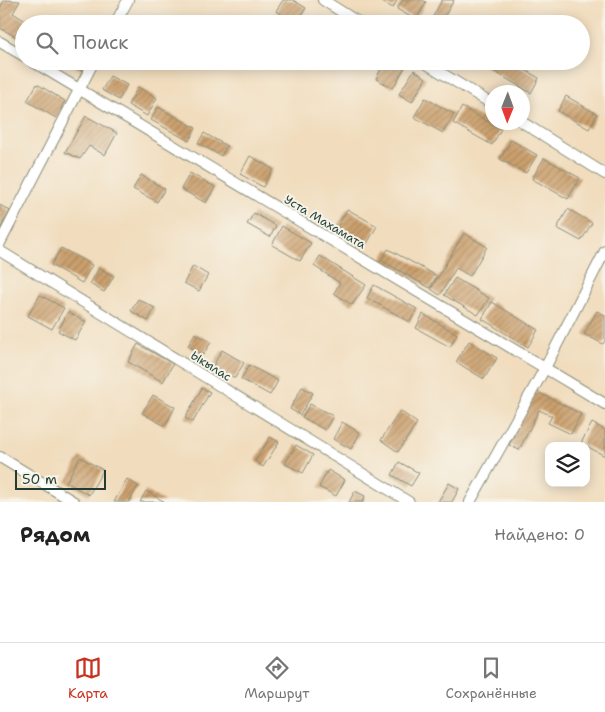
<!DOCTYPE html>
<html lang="ru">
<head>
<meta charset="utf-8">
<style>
  body { margin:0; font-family:"Shantell Sans",sans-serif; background:#f2f2f2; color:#222 }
  .controls { position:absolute; right:15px; bottom:15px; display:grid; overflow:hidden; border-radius:10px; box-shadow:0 2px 12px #0003 }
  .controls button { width:45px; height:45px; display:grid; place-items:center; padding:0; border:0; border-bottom:1px solid #e0e0e0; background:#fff; color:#222; font:25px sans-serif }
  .compass { position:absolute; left:485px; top:85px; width:45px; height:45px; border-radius:50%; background:#fff; box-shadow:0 2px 12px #0003; rotate:181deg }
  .scale { position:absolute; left:15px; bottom:12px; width:91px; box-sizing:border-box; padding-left:5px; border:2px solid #1f3d34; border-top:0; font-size:14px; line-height:18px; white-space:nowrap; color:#1f3d34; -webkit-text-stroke:4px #f7f3e8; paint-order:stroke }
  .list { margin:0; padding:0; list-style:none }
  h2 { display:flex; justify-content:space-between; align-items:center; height:65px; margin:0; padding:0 20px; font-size:21px }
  h2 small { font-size:16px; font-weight:400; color:#767676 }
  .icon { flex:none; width:28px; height:28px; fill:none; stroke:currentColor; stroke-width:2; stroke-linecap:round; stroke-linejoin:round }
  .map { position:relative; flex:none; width:605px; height:502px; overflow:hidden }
  .search { position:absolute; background:#fff; box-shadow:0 2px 12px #0003; left:15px; right:15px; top:15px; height:55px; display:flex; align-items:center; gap:12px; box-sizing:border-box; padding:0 18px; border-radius:28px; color:#767676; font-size:19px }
  .sheet { height:140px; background:#fff }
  nav { display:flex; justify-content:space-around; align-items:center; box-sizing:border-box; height:70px; border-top:1px solid #e0e0e0; background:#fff; font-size:14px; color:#767676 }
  nav a { display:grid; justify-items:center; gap:2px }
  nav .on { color:#c8321e }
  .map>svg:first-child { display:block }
  .building { fill:url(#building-hatch) }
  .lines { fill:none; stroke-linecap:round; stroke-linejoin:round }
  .minor-casing { stroke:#888d79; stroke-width:12 }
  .minor { stroke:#fff; stroke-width:10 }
  .labels { text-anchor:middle; stroke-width:4; stroke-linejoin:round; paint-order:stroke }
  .street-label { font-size:12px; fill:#1f3d34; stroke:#f7f3e8 }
</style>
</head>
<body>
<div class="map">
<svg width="605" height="502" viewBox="0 0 605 502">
  <defs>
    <pattern id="building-hatch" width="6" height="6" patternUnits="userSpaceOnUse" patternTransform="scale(1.25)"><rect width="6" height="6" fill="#cca06e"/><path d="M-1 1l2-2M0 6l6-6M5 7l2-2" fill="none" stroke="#a5845b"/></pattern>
  </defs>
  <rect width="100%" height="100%" fill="#f7f3e8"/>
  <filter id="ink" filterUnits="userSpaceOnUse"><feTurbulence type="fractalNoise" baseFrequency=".02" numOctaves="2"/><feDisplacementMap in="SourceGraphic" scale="10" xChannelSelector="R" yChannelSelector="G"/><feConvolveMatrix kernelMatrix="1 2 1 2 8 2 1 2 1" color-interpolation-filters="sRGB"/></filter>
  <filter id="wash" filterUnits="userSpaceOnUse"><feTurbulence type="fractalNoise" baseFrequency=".0096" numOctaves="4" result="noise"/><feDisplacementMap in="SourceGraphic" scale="20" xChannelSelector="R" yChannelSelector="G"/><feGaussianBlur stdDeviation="1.12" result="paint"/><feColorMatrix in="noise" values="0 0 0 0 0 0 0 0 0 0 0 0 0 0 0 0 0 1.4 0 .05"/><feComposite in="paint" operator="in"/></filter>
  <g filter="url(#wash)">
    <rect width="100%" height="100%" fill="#f1ddbe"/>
    <g id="blocks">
      <path class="building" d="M4,0L20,1L13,13L27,22L26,24H24V27L18,38L0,28V8Z
        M283,0H293L306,8L297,23L276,11Z
        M378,0H397L393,8Z
        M403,0H422L426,2L416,20L397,9Z
        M442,0H454L440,24H429Z
        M65,61H91L85,72Z
        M385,61H396L405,67L393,88L376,79Z
        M488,61H509L539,78L531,93L485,66Z
        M414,70L426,78L412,102L399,94Z
        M110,76L127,85L119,100L102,90Z
        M37,84L65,101L56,118L27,101Z
        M138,87L157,98L147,116L128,105Z
        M566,96L597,114L589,129L558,111Z
        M425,98L454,114L443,133L414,117Z
        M158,107L196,128L189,141L151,120Z
        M462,107L501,129L492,145L453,123Z
        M86,116L117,133L105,155L89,146L80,159L65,152Z
        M204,133L227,146L221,156L198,143Z
        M511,140L537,155L526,173L500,159Z
        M250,156L273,169L263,187L240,174Z
        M544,158L580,178L568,199L532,179Z
        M190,173L215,187L206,203L181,189Z
        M141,175L165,189L157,202L133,189Z
        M0,205L10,211L0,229Z
        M347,209L377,226L364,249L334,233Z
        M568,209L592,223L581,241L557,228Z
        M254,213L276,226L270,237L247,224Z
        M282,226L311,243L300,261L272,245Z
        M464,233L487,247L470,276L456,268L440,295L431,289Z
        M61,248L92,265L82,283L51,265Z
        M388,249L437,276L430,288L381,260Z
        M320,256L366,285L352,305L334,293L340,283L314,266Z
        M193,266L208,275L199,291L184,283Z
        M99,268L114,276L104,292L90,284Z
        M455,278L489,298L478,315L444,295Z
        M374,285L417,309L410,322L367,298Z
        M40,295L64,308L52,329L28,316Z
        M138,299L155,308L148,321L131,311Z
        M492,302L538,330L528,347L482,319Z
        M597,311L605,315V341L603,344L584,334Z
        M68,312L86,322L75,340L58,331Z
        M423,314L457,334L450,347L416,328Z
        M195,333L211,342L203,355L188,346Z
        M469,341L497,358L484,379L456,362Z
        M138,344L173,364L163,382L128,362Z
        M222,350L244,363L235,378L213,366Z
        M249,365L278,381L270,395L241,379Z
        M302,387L313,393L300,415L290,409Z
        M202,388L210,392L193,422L185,418Z
        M536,391L581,414L571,434L548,423L552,416L539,410L519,450L509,445Z
        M153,395L175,407L165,426L142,413Z
        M310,404L333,416L325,430L302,417Z
        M400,411L417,423L398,452L381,440Z
        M342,422L360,433L351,449L333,439Z
        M592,423L605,430V456L581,443Z
        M270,437L279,442L263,467L255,461Z
        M296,445L313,455L303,473L285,464Z
        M80,457L103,470L89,495L66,482Z
        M399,462L419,473L411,486L392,475Z
        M328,470L345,480L336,496L319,487Z
        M127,479L138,486L129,502H114Z
        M449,483L459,489L452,502H438Z
        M146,491L165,502H140Z
        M355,491L365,496L363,502H349Z"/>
    </g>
  </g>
  <g filter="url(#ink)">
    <use href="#blocks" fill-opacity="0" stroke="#888d79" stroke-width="1"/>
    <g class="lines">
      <g class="minor-casing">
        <path id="minor" d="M323,0L361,24
          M115,24L128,0
          M0,42L24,56
          M32,61L605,404
          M422,61L492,104
          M522,122L605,174
          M0,243L94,61
          M0,251L409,502
          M0,457L74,502
          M470,502L545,368L605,251"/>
      </g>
      <use href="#minor" class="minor"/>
    </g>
  </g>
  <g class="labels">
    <g class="street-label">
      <text transform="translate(325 222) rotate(31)" y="4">Уста Махамата</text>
      <text transform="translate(211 366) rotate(32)" y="4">Ыкылас</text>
    </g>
  </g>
</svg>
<div class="controls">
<button><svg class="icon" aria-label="layers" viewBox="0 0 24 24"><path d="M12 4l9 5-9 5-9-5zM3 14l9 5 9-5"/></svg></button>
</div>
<svg class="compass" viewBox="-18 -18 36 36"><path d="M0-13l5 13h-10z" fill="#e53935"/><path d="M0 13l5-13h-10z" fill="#767676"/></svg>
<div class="scale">50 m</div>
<div class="search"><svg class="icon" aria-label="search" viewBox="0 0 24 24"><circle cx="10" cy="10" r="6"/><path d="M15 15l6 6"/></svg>Поиск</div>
</div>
<section class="sheet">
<h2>Рядом<small>Найдено: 0</small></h2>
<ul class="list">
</ul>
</section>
<nav>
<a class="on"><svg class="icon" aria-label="map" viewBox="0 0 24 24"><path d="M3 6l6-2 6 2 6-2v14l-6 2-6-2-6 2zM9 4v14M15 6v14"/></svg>Карта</a>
<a><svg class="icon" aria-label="directions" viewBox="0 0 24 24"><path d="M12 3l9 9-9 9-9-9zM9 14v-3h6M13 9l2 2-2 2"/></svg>Маршрут</a>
<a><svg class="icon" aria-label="saved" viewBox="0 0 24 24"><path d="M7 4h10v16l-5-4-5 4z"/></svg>Сохранённые</a>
</nav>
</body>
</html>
